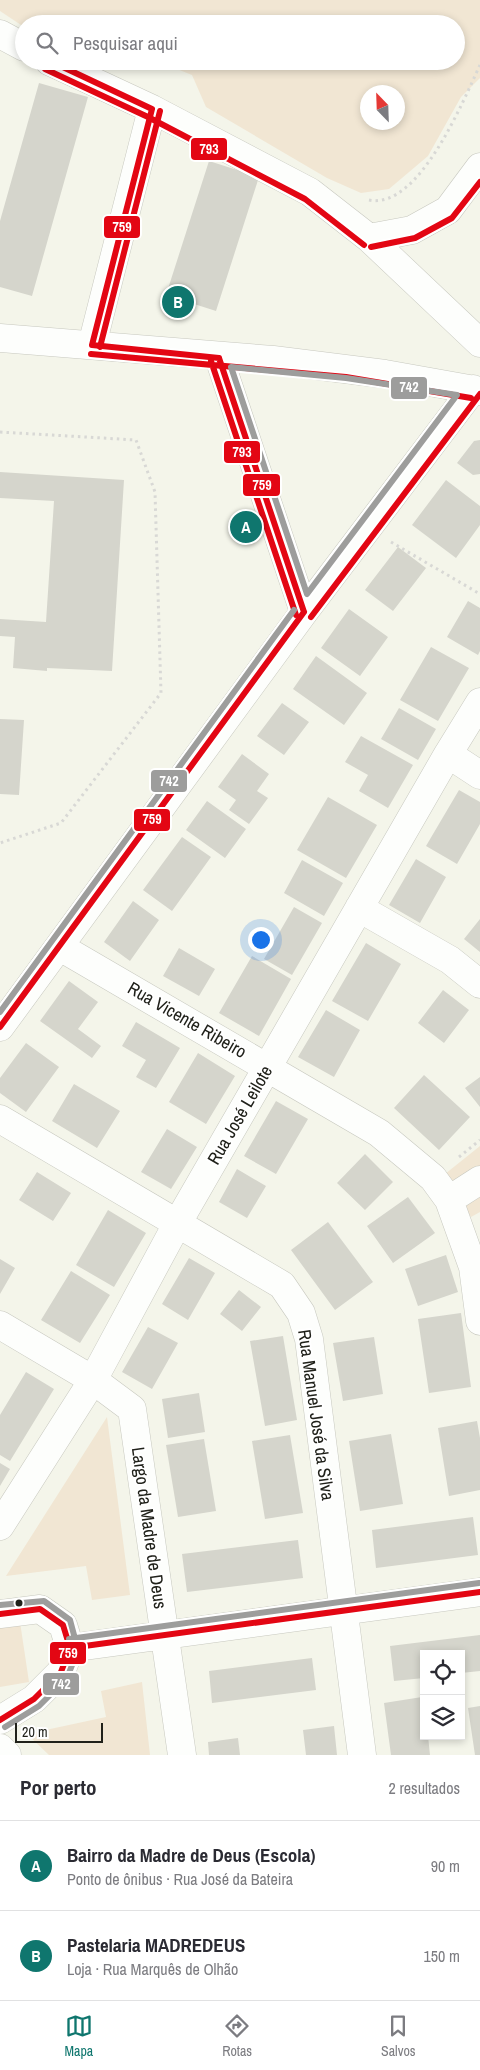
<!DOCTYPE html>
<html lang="pt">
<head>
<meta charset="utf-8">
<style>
  body { margin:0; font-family:"Archivo Narrow",sans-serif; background:#f2f2f3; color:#2b2b33 }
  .controls { position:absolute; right:15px; bottom:15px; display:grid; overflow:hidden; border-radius:0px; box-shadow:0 2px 8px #0003 }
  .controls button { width:45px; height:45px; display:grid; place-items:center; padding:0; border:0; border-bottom:1px solid #e1e1e2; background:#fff; color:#2b2b33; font:25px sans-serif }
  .compass { position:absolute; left:360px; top:85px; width:45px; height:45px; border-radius:50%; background:#fff; box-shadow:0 2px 8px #0003; rotate:337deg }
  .scale { position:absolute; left:15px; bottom:12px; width:88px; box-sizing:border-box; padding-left:5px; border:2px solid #20211a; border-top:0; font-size:14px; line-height:18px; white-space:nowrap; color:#20211a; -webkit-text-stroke:4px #fff; paint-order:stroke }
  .you { position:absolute; left:260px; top:939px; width:18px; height:18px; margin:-12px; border:4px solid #fff; border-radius:50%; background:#1a73e8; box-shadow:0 0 0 8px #1a73e833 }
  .badge { display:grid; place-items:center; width:32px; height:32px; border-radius:50%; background:#0f766e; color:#fff; font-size:16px; font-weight:700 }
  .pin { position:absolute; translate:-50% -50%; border:2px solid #fff; box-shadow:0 1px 5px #0006 }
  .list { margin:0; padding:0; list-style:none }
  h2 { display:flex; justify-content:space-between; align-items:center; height:65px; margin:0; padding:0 20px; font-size:21px }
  h2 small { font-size:16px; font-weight:400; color:#7c7c81 }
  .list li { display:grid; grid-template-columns:32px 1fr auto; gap:15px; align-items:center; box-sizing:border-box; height:90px; padding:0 20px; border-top:1px solid #e1e1e2 }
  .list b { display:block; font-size:19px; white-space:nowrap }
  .list p { margin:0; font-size:16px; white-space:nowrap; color:#7c7c81 }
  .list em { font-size:16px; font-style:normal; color:#7c7c81 }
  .icon { flex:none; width:28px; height:28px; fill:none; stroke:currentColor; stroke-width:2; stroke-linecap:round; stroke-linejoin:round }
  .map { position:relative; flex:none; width:480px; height:1755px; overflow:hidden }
  .search { position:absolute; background:#fff; box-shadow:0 2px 8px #0003; left:15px; right:15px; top:15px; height:55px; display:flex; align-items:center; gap:12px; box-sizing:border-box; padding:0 18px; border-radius:28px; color:#7c7c81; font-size:19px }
  .sheet { height:245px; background:#fff }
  nav { display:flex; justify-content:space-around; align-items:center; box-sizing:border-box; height:70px; border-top:1px solid #e1e1e2; background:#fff; font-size:14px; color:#7c7c81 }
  nav a { display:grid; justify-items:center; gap:2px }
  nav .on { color:#0f766e }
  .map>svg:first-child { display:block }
  .green { fill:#f1e6d3; fill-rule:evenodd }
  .building { fill:#d5d5cc }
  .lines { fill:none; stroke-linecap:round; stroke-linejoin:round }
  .minor-casing { stroke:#c7c8bf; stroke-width:29 }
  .path { stroke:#d8d8d5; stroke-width:3; stroke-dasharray:2.5 4; stroke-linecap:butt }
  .minor { stroke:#fdfefc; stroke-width:28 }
  .bus-1-casing { stroke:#fff; stroke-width:10 }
  .bus-2-casing { stroke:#fff; stroke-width:10 }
  .bus-3-casing { stroke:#fff; stroke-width:10 }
  .bus-1 { stroke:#e30613; stroke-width:6 }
  .bus-2 { stroke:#e30613; stroke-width:6 }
  .bus-3 { stroke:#9d9d9c; stroke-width:6 }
  .bus-dot { fill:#20211a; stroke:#fff; stroke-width:2 }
  .labels { text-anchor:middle; stroke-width:4; stroke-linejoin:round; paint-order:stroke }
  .street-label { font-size:18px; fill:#20211a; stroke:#fff }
  .line-badge { stroke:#fff; stroke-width:2 }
  .badge-label { font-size:14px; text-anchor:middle; font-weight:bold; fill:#fff }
</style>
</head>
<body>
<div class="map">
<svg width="480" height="1755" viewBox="0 0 480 1755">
  <rect width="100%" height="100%" fill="#f4f5ea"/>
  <path class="green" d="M0,0H480V78L461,97L428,156L389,189L361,193L327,178L206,107L192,75L157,61H456V24H24V27L0,11ZM398,92V122H368V92Z
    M480,1146V1212L471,1217L445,1174Z
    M107,1417L130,1595L92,1600L86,1566L6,1576Z
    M20,1622L29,1682L0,1687V1625Z
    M142,1682L150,1755H49L27,1734L106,1717L101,1691Z"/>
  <path class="building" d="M39,83L88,97L32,296L0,287V221Z
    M209,161L259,177L216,311L166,295Z
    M480,440V474L473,475L457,463L474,441Z
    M0,472L124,480L112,671L47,668V671L13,668L15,637L0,636V619L46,622L54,501L0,498Z
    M446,480L480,506V525L456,558L412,525Z
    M398,547L426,568L393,611L365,590Z
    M468,601L480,608V651L478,655L447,637Z
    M349,609L388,637L360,676L321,648Z
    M431,647L469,668L438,721L400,700Z
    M316,656L367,693L344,725L293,689Z
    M282,703L309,722L284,755L257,736Z
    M399,708L436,729L418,760L381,739Z
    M0,719L24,720L19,795L0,794Z
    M361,736L413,765L388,808L359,791L368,775L345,762Z
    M242,754L269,774L257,791L268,798L249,824L229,810L236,800L218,787Z
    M459,790L480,802V824L457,864L426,846Z
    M328,797L377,825L346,878L297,850Z
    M207,801L246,829L225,858L186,830Z
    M182,837L211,857L172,911L143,890Z
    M416,859L446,877L420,923L389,905Z
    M302,860L343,883L324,916L284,893Z
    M133,901L159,920L130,961L104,942Z
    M294,907L322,923L292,975L264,959Z
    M480,919V952L464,939Z
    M366,943L401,964L368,1021L332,1001Z
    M179,948L215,969L199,996L163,976Z
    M252,956L291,979L259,1036L219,1013Z
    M69,981L98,1002L78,1029L101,1046L92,1058L40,1021Z
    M443,990L469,1010L444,1043L418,1023Z
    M326,1010L360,1030L334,1077L298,1057Z
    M136,1022L180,1048L156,1088L136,1077L146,1060L122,1046Z
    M26,1043L59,1067L26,1112L0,1093V1078Z
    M198,1053L235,1076L206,1124L169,1102Z
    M424,1075L470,1117L439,1150L394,1108Z
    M480,1077V1107L465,1088Z
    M74,1084L120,1111L97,1148L52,1121Z
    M276,1101L308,1119L276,1174L244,1156Z
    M167,1129L197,1147L171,1189L141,1172Z
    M365,1154L393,1182L365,1210L337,1183Z
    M237,1169L266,1186L247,1218L219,1202Z
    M37,1172L71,1193L53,1221L19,1200Z
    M408,1197L435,1233L393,1263L367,1226Z
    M108,1210L146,1233L114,1287L76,1265Z
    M328,1222L373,1282L335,1310L291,1250Z
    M446,1255L458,1292L418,1306L405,1269Z
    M189,1258L215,1273L188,1320L162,1304Z
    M0,1259L15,1268L0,1294Z
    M71,1271L110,1295L80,1343L41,1320Z
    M239,1290L261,1307L242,1331L220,1314Z
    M461,1313L471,1387L429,1393L418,1319Z
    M148,1327L178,1343L152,1389L122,1372Z
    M283,1336L297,1420L265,1426L250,1341Z
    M374,1337L383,1394L343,1401L333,1343Z
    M26,1372L54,1389L10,1461L0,1455V1415Z
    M199,1393L205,1432L168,1438L162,1399Z
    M477,1421L480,1438V1490L449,1496L438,1428Z
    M391,1434L403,1504L360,1511L349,1441Z
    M290,1435L303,1513L265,1519L252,1441Z
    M204,1439L216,1511L178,1517L166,1445Z
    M0,1463L10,1469L0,1486Z
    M473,1517L478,1555L376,1568L372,1530Z
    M298,1540L303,1578L187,1592L182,1554Z
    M480,1635V1671L461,1673V1654H424V1678L394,1681L390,1646Z
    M312,1658L316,1690L212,1703L209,1671Z
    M422,1697L424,1736H428L430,1755H391L384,1703Z
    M480,1706V1755H475L468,1708Z
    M334,1726L337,1755H306L303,1730Z
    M238,1738L240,1755H209L208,1742Z"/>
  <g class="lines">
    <g class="minor-casing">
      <path id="minor" d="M0,34L24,47
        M49,61L152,109L310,192L369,238L480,343
        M369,238L412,230L448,210L480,167
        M0,338L273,360L385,374L480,391
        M92,345L152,109
        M219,358L304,612
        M448,754L480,775
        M359,908L450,960L480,984
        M60,947L379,1133L433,1178L449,1200L473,1267L480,1321
        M0,1027L304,612L473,389
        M0,1119L282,1285L301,1313L309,1339L362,1755
        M449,1200L480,1180
        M0,1325L93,1380L132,1409L182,1755
        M0,1526L93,1380L177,1224L448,754L480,702
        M0,1614L40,1609L63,1625L70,1648L61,1672L34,1699L0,1720
        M70,1648L480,1592
        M0,1748L7,1755"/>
    </g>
    <path class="path" d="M369,200C419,210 463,101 480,65
      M0,432L136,440L155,492L161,693L61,823L0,843
      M391,542L480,594
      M459,1157L480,1140"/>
    <use href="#minor" class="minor"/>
    <g class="bus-1-casing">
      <path id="bus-1" d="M50,61L152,109
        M92,345L152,109
        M92,345L219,358
        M219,358L304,612
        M0,1027L304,612
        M0,1614L40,1609L63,1625L70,1648L61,1672L34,1699L0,1720
        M70,1648L480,1592"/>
    </g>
    <g class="bus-2-casing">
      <path id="bus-2" d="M45,69L148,117L305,199L364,245
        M371,247L415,238L452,218L480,182
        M100,347L160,111
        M91,354L346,377L471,398
        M211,361L296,615
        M311,617L480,394"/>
    </g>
    <g class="bus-3-casing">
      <path id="bus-3" d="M231,367L346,378L457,395L307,594Z
        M0,1012L294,610
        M0,1605L44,1601L70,1620L78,1650L67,1678L39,1706L5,1727
        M69,1639L479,1583"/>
    </g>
    <use href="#bus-1" class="bus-1"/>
    <use href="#bus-2" class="bus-2"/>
    <use href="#bus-3" class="bus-3"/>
  </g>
  <circle class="bus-dot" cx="19" cy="1603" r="4.5"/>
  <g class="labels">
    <g class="street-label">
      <text transform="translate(187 1020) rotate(30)" y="6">Rua Vicente Ribeiro</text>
      <text transform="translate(240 1115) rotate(-60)" y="6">Rua José Leilote</text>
      <text transform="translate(316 1415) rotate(82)" y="6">Rua Manuel José da Silva</text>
      <text transform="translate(149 1528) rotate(82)" y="6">Largo da Madre de Deus</text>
    </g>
  </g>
  <g class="line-badge">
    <rect x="190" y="137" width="38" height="24" rx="5" fill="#e30613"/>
    <rect x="103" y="215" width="38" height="24" rx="5" fill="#e30613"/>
    <rect x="390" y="376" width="38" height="24" rx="5" fill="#9d9d9c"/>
    <rect x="223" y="440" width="38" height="24" rx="5" fill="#e30613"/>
    <rect x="242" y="473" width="39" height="24" rx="5" fill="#e30613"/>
    <rect x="150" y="769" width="38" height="24" rx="5" fill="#9d9d9c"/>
    <rect x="133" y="808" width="38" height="24" rx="5" fill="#e30613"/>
    <rect x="49" y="1641" width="38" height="24" rx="5" fill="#e30613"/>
    <rect x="42" y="1672" width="38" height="24" rx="5" fill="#9d9d9c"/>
  </g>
  <g class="badge-label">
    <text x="209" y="154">793</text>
    <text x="122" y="232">759</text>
    <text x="409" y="392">742</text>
    <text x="242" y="457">793</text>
    <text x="262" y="490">759</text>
    <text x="169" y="786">742</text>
    <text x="152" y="824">759</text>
    <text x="68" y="1658">759</text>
    <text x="61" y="1689">742</text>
  </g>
</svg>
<div class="controls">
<button><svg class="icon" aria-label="locate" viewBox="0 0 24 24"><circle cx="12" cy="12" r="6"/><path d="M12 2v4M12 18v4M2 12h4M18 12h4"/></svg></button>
<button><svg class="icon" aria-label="layers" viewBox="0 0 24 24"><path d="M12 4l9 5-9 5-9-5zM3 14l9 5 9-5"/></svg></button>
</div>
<svg class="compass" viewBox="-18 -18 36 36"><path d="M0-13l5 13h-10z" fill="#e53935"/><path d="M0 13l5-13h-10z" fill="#7c7c81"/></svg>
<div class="scale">20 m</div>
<div class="you"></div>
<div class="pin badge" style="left:246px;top:527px">A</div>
<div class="pin badge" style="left:178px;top:302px">B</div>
<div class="search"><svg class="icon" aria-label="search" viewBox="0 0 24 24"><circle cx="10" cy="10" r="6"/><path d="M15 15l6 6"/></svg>Pesquisar aqui</div>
</div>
<section class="sheet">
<h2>Por perto<small>2 resultados</small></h2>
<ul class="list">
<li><span class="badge">A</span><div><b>Bairro da Madre de Deus (Escola)</b><p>Ponto de ônibus · Rua José da Bateira</p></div><em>90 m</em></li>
<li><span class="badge">B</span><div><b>Pastelaria MADREDEUS</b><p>Loja · Rua Marquês de Olhão</p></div><em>150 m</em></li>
</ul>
</section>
<nav>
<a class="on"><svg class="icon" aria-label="map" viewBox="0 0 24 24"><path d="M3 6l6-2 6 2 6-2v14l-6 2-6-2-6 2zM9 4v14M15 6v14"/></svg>Mapa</a>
<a><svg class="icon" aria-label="directions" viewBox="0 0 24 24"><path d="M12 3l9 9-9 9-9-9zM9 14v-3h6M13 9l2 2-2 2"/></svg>Rotas</a>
<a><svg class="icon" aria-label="saved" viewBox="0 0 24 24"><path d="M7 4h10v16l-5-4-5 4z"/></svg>Salvos</a>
</nav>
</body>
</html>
